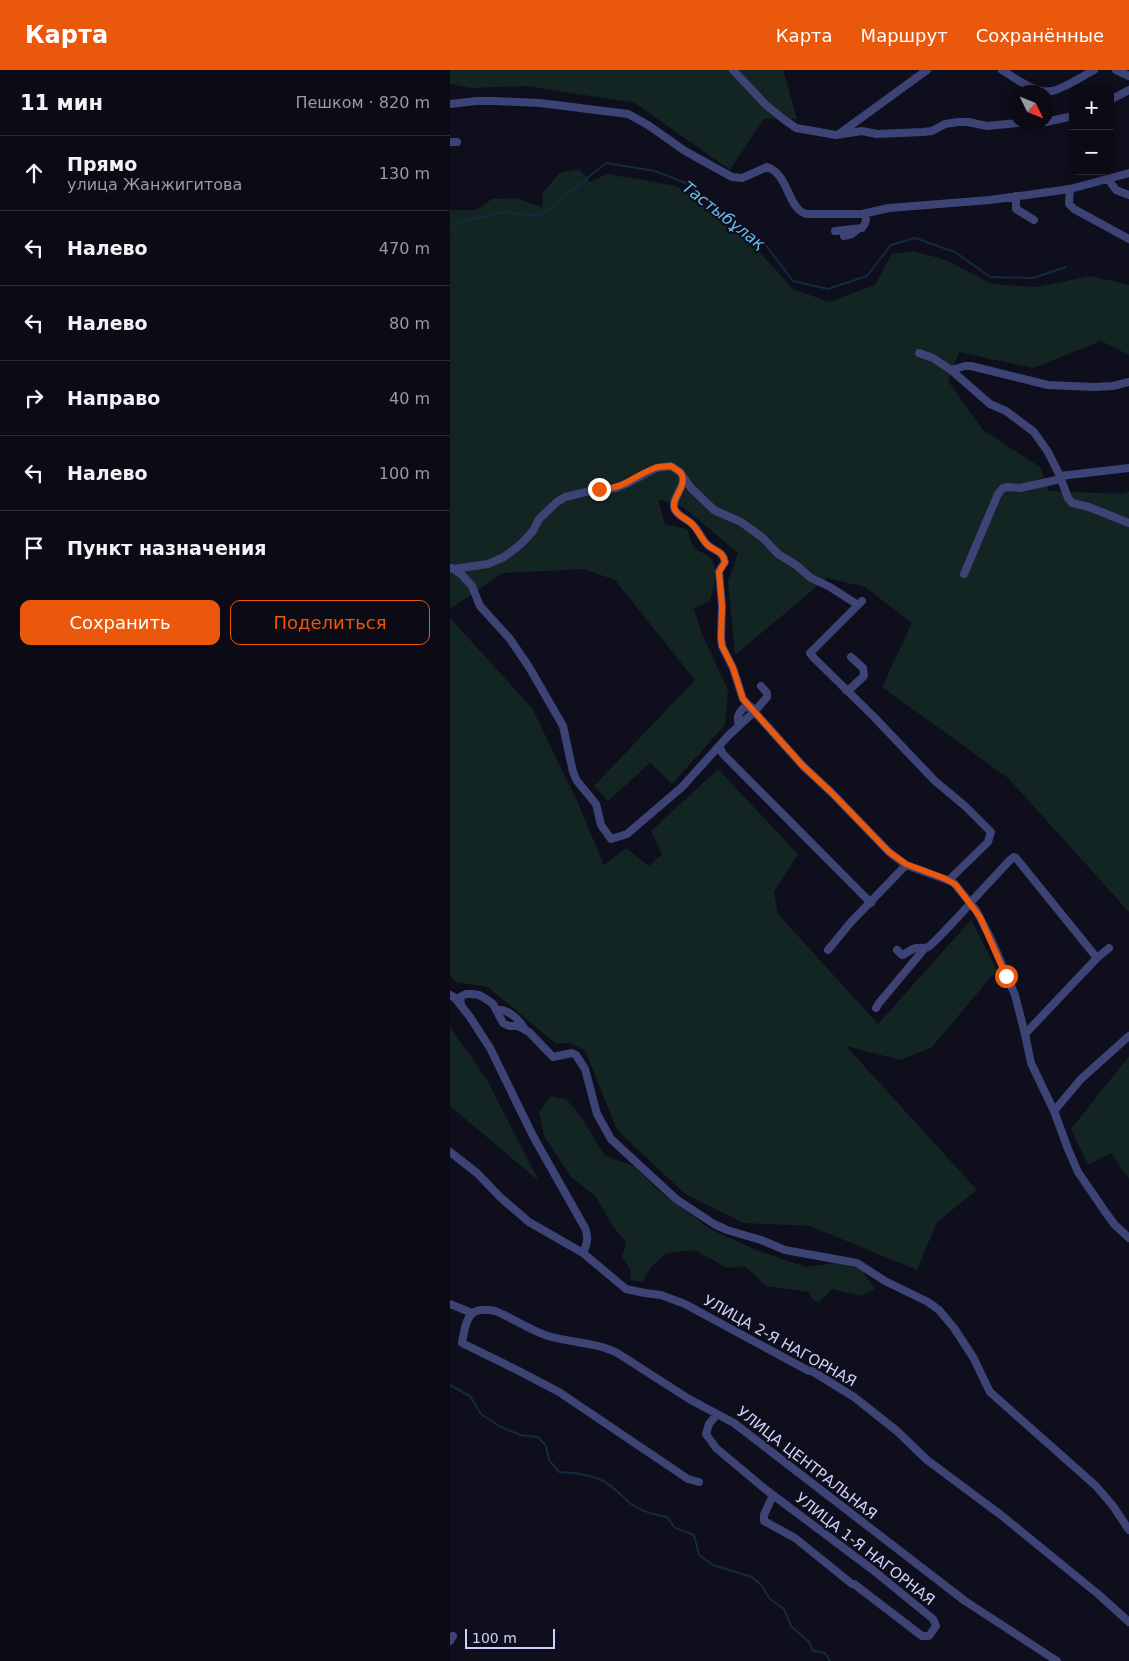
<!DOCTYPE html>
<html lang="ru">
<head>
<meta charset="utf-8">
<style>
  body { margin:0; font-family:"DejaVu Sans",sans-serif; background:#14131e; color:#f1f3f6 }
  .controls { position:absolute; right:15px; top:15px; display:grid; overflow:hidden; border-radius:10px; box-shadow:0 2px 8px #0003 }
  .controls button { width:45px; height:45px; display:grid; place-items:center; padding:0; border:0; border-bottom:1px solid #2b2b34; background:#0b0a15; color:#f1f3f6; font:25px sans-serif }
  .compass { position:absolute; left:559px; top:15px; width:45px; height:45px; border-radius:50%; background:#0b0a15; box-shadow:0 2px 8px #0003; rotate:133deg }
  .scale { position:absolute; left:15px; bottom:12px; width:90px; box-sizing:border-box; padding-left:5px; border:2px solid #cfcff9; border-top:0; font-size:14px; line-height:18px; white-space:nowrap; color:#cfcff9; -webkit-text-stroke:4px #0f0e1c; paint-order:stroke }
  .stop { position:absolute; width:15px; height:15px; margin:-11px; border:4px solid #ea580c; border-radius:50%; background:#fff }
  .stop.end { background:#ea580c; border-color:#fff; box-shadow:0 1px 5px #0008 }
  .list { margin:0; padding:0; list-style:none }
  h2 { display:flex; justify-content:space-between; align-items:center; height:65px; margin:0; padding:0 20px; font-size:21px }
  h2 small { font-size:16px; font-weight:400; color:#9a9aa0 }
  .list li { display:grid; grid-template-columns:32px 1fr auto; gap:15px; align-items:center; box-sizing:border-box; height:75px; padding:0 20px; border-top:1px solid #2b2b34 }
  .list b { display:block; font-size:19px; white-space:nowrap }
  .list p { margin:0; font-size:16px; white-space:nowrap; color:#9a9aa0 }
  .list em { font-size:16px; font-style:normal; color:#9a9aa0 }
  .actions { display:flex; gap:10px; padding:15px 20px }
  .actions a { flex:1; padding:11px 0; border:1px solid #ea580c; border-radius:10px; text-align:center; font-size:18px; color:#ea580c }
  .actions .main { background:#ea580c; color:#fff }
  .icon { flex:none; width:28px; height:28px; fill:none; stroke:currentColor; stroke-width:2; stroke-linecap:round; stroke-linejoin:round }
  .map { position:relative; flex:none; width:679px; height:1591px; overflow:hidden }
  header { display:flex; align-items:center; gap:30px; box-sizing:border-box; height:70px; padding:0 25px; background:#ea580c; color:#fff }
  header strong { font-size:24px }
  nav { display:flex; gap:28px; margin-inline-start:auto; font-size:18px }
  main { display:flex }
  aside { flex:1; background:#0b0a15 }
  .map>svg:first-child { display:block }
  .green { fill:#122522 }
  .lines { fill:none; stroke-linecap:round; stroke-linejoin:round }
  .stream { stroke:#132a40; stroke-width:2 }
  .minor { stroke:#3e4376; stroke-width:8 }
  .route { stroke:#ea580c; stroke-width:6 }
  .labels { text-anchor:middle; stroke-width:4.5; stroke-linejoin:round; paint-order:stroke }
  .street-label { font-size:15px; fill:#cfcff9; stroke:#0f0e1c }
  .water-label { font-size:16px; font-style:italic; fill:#69bfed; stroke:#0f0e1c }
</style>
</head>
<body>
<header>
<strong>Карта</strong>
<nav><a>Карта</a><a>Маршрут</a><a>Сохранённые</a></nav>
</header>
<main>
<aside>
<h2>11 мин<small>Пешком · 820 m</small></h2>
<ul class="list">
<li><svg class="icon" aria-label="ahead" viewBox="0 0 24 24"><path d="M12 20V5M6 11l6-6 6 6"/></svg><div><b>Прямо</b><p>улица Жанжигитова</p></div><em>130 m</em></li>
<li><svg class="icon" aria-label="left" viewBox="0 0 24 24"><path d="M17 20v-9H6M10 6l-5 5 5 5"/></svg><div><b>Налево</b></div><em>470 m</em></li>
<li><svg class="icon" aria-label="left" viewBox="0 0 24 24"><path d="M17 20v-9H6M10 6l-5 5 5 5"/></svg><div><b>Налево</b></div><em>80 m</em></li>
<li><svg class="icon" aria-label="right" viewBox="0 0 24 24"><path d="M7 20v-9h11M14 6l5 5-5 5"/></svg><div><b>Направо</b></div><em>40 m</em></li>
<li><svg class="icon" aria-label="left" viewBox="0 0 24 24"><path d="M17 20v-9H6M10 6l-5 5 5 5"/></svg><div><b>Налево</b></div><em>100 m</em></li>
<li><svg class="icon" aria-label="arrive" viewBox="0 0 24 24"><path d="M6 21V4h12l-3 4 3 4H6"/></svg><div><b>Пункт назначения</b></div></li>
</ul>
<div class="actions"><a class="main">Сохранить</a><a>Поделиться</a></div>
</aside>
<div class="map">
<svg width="679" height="1591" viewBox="0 0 679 1591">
  <rect width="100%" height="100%" fill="#0f0e1c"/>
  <path class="green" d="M0,0H333L347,49H314L280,100L185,33L77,16L20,18L0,14Z
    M129,99L140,112L157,104L227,116L306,178L343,219L379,232L425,215L442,184L463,181L496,190L542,214L585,217L641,206L679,215V285L651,271L583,298L509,282L498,311L533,360L590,397L599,421L675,424L679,421V842L558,708L432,617L462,553L415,517L377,508L285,585L278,511L288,483L233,437L208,429L215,454L237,459L244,479C249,481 254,483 258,486C271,495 263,519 260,531L244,539L251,562L278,620L275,655L222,714L200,693L158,731L144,716L245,610L165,510L134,499L53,503L0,539V165L3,163H0V140H26L42,129L66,128L92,137L93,123L109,103Z
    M0,548L82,638L128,733L154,795L176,778L199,796L212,784L201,761L268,699L348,784L324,822L328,844L428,954L521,850L547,900L481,978L450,990L396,976L527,1120L487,1152L467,1200L360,1156L294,1153L235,1124L167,1060L135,980L118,973L106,974L38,917L6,912L0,905Z
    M0,957L36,1008L89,1111L0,1036Z
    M679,986V1109L661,1083L638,1095L621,1059Z
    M101,1026L116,1029L130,1045L154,1085L185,1097L208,1120L260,1159L306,1180L356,1197L384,1193L410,1198L425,1219L412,1226L382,1219L368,1233L362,1229L359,1222L316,1216L295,1196L277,1198L245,1180L216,1183L200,1198L193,1212L180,1210L181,1200L172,1187L176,1172L162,1155L146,1127L121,1107L94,1066L89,1042Z"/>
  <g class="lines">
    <path class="stream" d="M0,159L13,151L54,142L90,146L156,93L205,101L238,114L271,142L315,174L343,211L378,219L417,206L441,175L465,168L505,182L540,207L583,208L616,197
      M0,1315L20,1326L31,1344L51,1357L70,1365L88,1367L96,1376L99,1390L109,1402C123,1403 138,1404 151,1410C164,1416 170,1425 181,1434C191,1441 205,1445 217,1447L225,1458L244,1465L249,1485L263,1495L302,1507L312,1516L320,1529L334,1539L341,1556L359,1572L363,1581L375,1583L380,1591"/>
    <path class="minor" d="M283,0L316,35L332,48L346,58L369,62L386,65L412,61L427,64L473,62L482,61L495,54L508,52H518L537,56L569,53L591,52
      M552,0C565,8 585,24 602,21C613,19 633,6 644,0
      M666,0L679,6
      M660,30L679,20
      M0,34L26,31H45L90,33L178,44L198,55L235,81L282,107L292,108L317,97C339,104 337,138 356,144H412L439,138L540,130L620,119L679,103
      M596,52L623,46
      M389,64L477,0
      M0,72H7
      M658,109L666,120L679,125
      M620,119L619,134L624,139L679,169
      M566,126V139L584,150
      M385,161L412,158C416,153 417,150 415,143
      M394,166L402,164L407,160
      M469,283L483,288L501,300
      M232,405L241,418L264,440L291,452L313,468L328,484L346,495L361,508L380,517L408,535
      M610,406L598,382L584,362L556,341L540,334L501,300L515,296H521L598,315L644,317L663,316L679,312
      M611,409L618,428L622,433L639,437L679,453
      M2,498L12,505L22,516L30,536L60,569L79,597L113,656L123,702L127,711L146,734L151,755L161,769L177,764L232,717L279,665L305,641L317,627V623L311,616
      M3,499L38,494L54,487L71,474L83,461L89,449L107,432L115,427L140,421L166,418L178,413L206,398L221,396C224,398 229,401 231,403C239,415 219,429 225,440C229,447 238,449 243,455C250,461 252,471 259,476C267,482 273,482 275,492L269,501L272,536L271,568L272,576L283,598L293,629L353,696L382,723L439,782L456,795L503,812L526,840L541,869L565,925L575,964L581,993L604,1041L618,1079L628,1102L656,1143L665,1155L679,1168
      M514,504L548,424L553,418L559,417L570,418L611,409L610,406L679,398
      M412,531L360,583L364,588L424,647L485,711L515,736L541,762L538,772L499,810
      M396,620L400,619L414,606L413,598L401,587
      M289,655C286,647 289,641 296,636L301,637V640
      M269,676L273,684L421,833
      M378,880L401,852L456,795
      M447,880L452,885C456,884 461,879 466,878C470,877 474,879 478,877C481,876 518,837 520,833L560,790L564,787L566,788L647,888L575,964
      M647,888L659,878
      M0,925L5,928L20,947L40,978L83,1066L135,1158C139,1168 137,1174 133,1183
      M11,935L10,927L16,924H22L29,925L36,929L43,934L53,953L59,956H68L79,962L103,987L122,983L126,985L135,999L147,1044L161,1069L226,1129L264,1154L277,1160L311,1170L335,1180L407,1193L435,1211L478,1232L489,1240L504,1258L523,1287L540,1322L646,1416L663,1436L679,1460
      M426,938L429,933L475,878
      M46,940C57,938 69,949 74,958
      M604,1041L631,1009L679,966
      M0,1082L27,1103L50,1127L79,1152L133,1183L176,1219L195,1223L211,1225L235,1234L359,1301H362L404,1327L447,1361L477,1390L551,1445L648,1524L679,1552
      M0,1234L22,1243
      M267,1344L259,1354L256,1364L266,1378L315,1419L423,1500L483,1549L486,1556L479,1566H472L404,1514H402L345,1468L314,1451V1445L323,1425
      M249,1412L238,1409L109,1322L67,1300L12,1273C16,1251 17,1235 45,1241C63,1248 79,1260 98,1266C121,1273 147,1272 169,1284L239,1329L284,1353L515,1531L607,1591
      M0,1571L3,1566"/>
  </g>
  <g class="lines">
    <path class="route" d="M149,419C173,420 184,405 205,398C210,396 216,397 221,396C224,398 229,401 231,403C239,416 219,429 225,440C229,447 238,449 243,455C249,461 252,471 259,476C267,482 273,482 275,492L269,502L272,536L271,568L272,576L283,598L293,629L353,696L382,723L439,782L456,794L496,809L506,815L530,847L556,906"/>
  </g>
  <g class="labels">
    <g class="street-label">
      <text transform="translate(330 1271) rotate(29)" y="5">УЛИЦА 2-Я НАГОРНАЯ</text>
      <text transform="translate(357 1393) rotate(38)" y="5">УЛИЦА ЦЕНТРАЛЬНАЯ</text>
      <text transform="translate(415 1479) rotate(38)" y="5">УЛИЦА 1-Я НАГОРНАЯ</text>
    </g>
    <g class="water-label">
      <text transform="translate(274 145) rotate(38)" y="6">Тастыбұлақ</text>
    </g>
  </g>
</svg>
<div class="controls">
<button>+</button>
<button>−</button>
</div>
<svg class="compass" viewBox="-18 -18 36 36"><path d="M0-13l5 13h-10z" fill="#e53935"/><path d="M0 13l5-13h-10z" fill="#9a9aa0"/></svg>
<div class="scale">100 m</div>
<div class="stop" style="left:556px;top:906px"></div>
<div class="stop end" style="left:149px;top:419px"></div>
</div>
</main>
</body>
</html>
